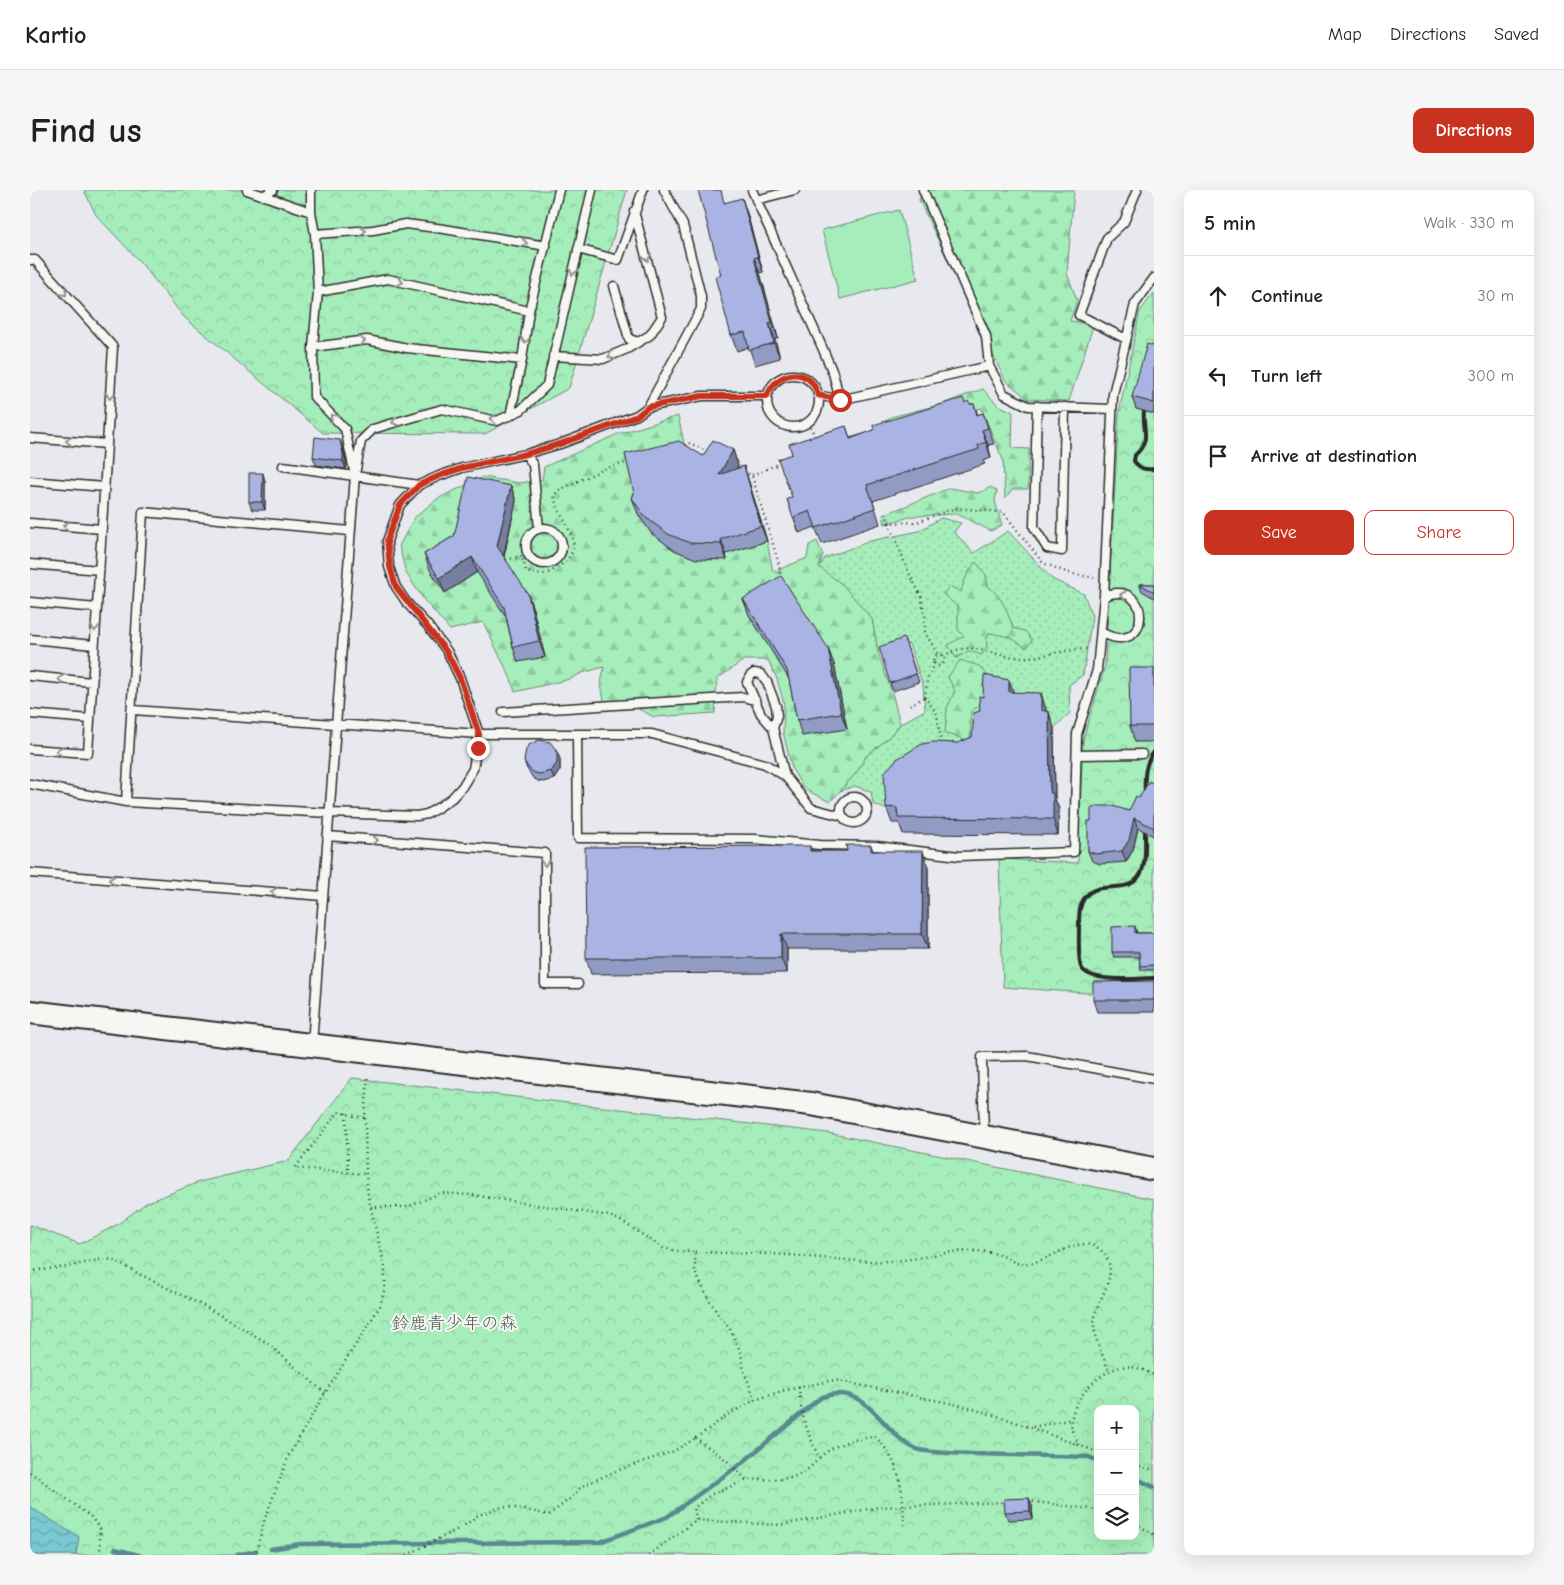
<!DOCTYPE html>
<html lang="en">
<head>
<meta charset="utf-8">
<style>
  body { margin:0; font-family:"Comic Neue","Klee One",sans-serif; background:#f6f6f6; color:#222 }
  .controls { position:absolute; right:15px; bottom:15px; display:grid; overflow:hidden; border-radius:10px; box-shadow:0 5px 20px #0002 }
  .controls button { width:45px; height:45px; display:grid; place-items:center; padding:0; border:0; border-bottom:1px solid #e0e0e0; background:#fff; color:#222; font:25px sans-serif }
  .stop { position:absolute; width:15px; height:15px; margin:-11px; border:4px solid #c8321e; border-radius:50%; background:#fff }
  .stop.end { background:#c8321e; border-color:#fff; box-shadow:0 1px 5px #0008 }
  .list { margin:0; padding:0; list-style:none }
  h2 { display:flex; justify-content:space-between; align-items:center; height:65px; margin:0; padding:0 20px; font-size:21px }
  h2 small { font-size:16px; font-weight:400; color:#767676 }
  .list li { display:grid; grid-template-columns:32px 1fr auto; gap:15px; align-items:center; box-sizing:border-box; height:80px; padding:0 20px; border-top:1px solid #e0e0e0 }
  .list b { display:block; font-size:19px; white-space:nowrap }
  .list em { font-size:16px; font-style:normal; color:#767676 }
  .actions { display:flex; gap:10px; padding:15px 20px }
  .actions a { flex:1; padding:11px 0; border:1px solid #c8321e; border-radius:10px; text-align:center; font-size:18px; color:#c8321e }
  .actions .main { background:#c8321e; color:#fff }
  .icon { flex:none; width:28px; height:28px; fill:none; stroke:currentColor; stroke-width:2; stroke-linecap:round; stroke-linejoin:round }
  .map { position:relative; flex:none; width:1124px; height:1365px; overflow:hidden; border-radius:10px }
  header { display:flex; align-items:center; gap:30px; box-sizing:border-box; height:70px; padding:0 25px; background:#fff; border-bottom:1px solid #e0e0e0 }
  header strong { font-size:24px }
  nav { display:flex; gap:28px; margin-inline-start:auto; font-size:18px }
  .intro { display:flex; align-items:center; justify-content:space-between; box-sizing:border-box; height:120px; padding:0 30px }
  h1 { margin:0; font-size:35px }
  .button { padding:12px 22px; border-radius:10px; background:#c8321e; color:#fff; font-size:18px; font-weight:700 }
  main { display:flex; gap:30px; padding:0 30px }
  aside { flex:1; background:#fff; border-radius:10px; box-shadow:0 5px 20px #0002 }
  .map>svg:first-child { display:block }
  .grass { fill:url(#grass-dots); stroke:#688c72 }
  .forest { fill:url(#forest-firs); stroke:#688c72 }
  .park { fill:url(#park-crowns); stroke:#688c72; fill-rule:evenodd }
  .pitch { fill:#a5edba; stroke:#688c72 }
  .water { fill:url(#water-waves); stroke:#598a8f }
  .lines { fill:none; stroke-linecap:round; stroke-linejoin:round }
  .stream { stroke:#598a8f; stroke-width:4.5 }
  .lane-casing { stroke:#2b2b2b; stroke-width:11 }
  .secondary-casing { stroke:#2b2b2b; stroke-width:26 }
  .path { stroke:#2b2b2b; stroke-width:2.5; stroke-dasharray:1 4; stroke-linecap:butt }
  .lane { stroke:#f6f6f2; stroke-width:8 }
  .secondary { stroke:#f6f6f2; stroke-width:22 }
  .rail { stroke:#2b2b2b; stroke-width:4 }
  .wall { fill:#929bc4; stroke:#2b2b2b }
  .shaded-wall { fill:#777ea0; stroke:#2b2b2b }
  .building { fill:#aab4e4; stroke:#2b2b2b }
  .oneway { stroke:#90908e }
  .route { stroke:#c8321e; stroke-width:6 }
  .labels { text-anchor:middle; stroke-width:4; stroke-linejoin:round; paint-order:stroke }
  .park-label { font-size:18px; fill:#4a5c4f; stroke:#f6f6f2 }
</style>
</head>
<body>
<header>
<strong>Kartio</strong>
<nav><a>Map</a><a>Directions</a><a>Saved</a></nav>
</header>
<div class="intro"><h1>Find us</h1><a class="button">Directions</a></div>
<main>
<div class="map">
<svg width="1124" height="1365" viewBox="0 0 1124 1365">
  <defs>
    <pattern id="grass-dots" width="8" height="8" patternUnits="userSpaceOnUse" patternTransform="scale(1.25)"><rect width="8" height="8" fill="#a5edba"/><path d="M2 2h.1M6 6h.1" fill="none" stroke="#8ecba0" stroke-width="1.8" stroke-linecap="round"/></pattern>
    <pattern id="forest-firs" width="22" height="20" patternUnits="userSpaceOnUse" patternTransform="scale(1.25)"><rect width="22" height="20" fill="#a5edba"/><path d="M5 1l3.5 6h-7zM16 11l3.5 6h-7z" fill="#8ecba0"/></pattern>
    <pattern id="park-crowns" width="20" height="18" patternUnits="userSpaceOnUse" patternTransform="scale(1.25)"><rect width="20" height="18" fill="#a5edba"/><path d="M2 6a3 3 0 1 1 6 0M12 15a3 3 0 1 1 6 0" fill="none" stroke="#8ecba0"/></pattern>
    <pattern id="water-waves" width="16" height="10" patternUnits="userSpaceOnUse" patternTransform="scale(1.25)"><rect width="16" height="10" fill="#78c9d1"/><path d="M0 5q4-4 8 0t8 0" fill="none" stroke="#63a3aa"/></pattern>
  </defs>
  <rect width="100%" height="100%" fill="#e7e9ef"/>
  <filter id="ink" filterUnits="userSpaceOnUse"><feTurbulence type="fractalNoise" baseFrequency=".02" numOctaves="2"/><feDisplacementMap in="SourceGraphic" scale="10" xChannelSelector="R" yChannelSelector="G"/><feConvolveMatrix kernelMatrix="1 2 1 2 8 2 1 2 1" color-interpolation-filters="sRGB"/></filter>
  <g filter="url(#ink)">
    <path class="grass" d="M911,328L931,333L924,342L944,363L978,341L1022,389L1054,404L1062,426L1053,485L1039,495L1040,523L1024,538L956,537L869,625L843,614L841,602L825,596L810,601L827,582L836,566L857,549L870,534L895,520L893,496L879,454L848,462L842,429L789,377L795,368L840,351L889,341Z"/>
    <path class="forest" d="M893,0H1044L1037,83L1047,110L1040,131L1064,133L1039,211L998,209L975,190L889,10Z
      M953,199L968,215L983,222L982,258L999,259L998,299H983L975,308L973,270L951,218L856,248L851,234L861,227L912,214Z
      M648,226L655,258L696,364L737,351L743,382L777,368L779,355L787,351L793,365L789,377L813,395L842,429L848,462L863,506L870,534L857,549L836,566L827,582L800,612L774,599L762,579L753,542L754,514L747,489L738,470H714L687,489L685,523L624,527L597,513L574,511L571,494L574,477L552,483L540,489L485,502L481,489L453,432L420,440L394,410L376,383L369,356L384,328L407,309L453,287L489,293L512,290L514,277L588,244Z
      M961,297L967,301L965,311L972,335L961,341L927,324L883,326L855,334L853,325L920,298L948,303Z
      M946,372L956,385L958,396C973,408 977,421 983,438L995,441L1002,450L996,458L980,447L960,443L956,449L957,456L952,465L939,461L926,468L918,455L934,446L928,440V417L913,404L920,396L931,402C934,390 938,381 946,372Z
      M930,470L949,476L965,493L952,514L941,521L940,556L929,547L915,544L917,518L925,501L918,487Z"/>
    <path class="park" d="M54,0H597L539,198L455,244L293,243L154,127L111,73L66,25Z
      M1124,103V804L1057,803L973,797L969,669L1048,673L1053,549L1075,476L1089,223L1110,121Z
      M322,888L798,943L1124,1009V1365H0V1035L50,1054L88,1034L116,1013L169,992L258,971ZM1068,1219H1105V1346H1068Z"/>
    <path class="pitch" d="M869,20L888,89L810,109L792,40Z"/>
    <path class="water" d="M0,1317L49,1347L46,1365H0Z"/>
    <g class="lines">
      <path class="stream" d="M1105,1288L1124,1297
        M85,1359L109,1365
        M241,1359L270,1354L570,1352L637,1327L712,1273L790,1208C836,1189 851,1242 884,1258C897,1264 929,1263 944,1264C982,1265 1020,1266 1059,1267L1068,1271
        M207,1365L226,1361"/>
      <g class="lane-casing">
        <path id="lane" d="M217,0L281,22
          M281,0V22L285,44L288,102L283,157L284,207L315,239L324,281
          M722,0L792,157L803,183L810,210L959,176L974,204L998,216L1082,219
          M893,0L956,146L959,176
          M233,6L243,0
          M726,10L765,0
          M285,44L343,40L376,34L414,39L516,56
          M548,59L588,70L613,0
          M0,70H5L83,157L58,563L0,559
          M584,96L599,149L609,152
          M288,102L358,89L499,121
          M1096,149L1049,125L1077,48L1094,32L1107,0
          M283,157L337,150L377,158L492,170
          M523,166L573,169L597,159L620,145L632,127L604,21
          M737 211a26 26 0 1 1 52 0a26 26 0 1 1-52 0Z
          M788,205L810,210
          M1007,216L1004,337L1017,358L1032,361L1035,217
          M618,217L671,119V106L653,35L634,0
          M480,226L492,170L499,121L529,0
          M0,248L77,254
          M496,264L503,275L509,339
          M253,276L389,295
          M0,291L74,297
          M0,333L72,339
          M496 356a18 18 0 1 1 36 0a18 18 0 1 1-36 0Z
          M0,374L69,380
          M0,412L67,418
          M1071,442C1121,471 1124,387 1074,406
          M0,449L64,455
          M0,486L62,492
          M103,520L449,544H622L735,574L755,586L781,618L812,626
          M473,522L713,507L725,510
          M0,524L60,529
          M743,538L731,524L717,492L720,486L724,483L731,484L737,492L746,516L747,526L743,538L755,586
          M547,544L548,648L725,649L790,655L846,656L929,666L1044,662L1047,544L1067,480L1074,406L1083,204L1105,114L1124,88
          M1047,565L1112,564
          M0,594L96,612L299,623L387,626L397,624L409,617L422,608L432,597L443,579L449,544L430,488L417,461L398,436L377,413L366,397L359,377L357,351L370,315L389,295L409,286L432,278L496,264L530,254L607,225L618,217L672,206H737
          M811 620a13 13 0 1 1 26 0a13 13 0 1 1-26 0Z
          M96,612L113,322L320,341
          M297,646L515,663V794H548
          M0,683L293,706
          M282,854L325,285L331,251L343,239L412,219L467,231L491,220L517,195L562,0
          M954,946L952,867L997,866L1124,889"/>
      </g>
      <g class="secondary-casing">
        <path id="secondary" d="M0,822L781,914L1124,979"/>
      </g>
      <path class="path" d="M778,232L786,249
        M654,255L660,253L678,262
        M714,281L722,286L749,374L750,390
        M722,285L751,273
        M855,323L859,333L887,332L925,318L973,322L1013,373L1039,383L1064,388
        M859,333L879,383L891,406L895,426V443L908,464
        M476,370L492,366L496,381C506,386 516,385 525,379C564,355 529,335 524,305L529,300L574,279L598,272
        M903.5 470a5.5 5.5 0 1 1 11 0a5.5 5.5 0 1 1-11 0Z
        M913,466C943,449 957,466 988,467C1011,468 1034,459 1057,459
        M904,473L897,490L895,507L907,524L911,554H913
        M880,515L895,507
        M316,923L318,983
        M334,928L308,922L265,978L336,984
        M341,1017H377L411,1003L442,1005L580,1026L593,1032L633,1058L646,1061L665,1062V1082L675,1102L687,1123L700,1139L711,1163L714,1181L725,1210
        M665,1062C696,1063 728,1063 759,1065C793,1068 828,1072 861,1071C888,1070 918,1060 944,1061C951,1061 960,1062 967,1064C976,1066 984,1075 995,1074C1019,1074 1054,1037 1074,1064C1092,1087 1063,1111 1064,1135C1064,1150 1074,1167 1079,1181
        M0,1081L36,1077L73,1069L83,1070L121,1090L176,1117L236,1152L295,1203
        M769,1197C770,1225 778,1243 789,1268C804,1254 825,1248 845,1247C871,1270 874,1305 874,1337
        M1003,1237L1042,1229
        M1049,1255C1047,1250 1043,1245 1042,1240C1036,1215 1067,1182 1091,1177C1103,1175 1114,1180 1124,1185
        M789,1268C766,1296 749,1287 717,1290L696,1270L666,1248L699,1224L725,1210L752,1201L804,1190L929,1215L974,1228L1068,1262
        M1105,1275L1124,1280
        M0,1282L61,1327L70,1339V1365
        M998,1311L1068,1320
        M666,1330L664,1318L682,1304L717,1290
        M1105,1334L1124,1344
        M225,1365L235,1328L259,1265L295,1203L350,1116L355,1098V1078L338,1006L336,984L335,928L338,885
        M377,1365L434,1336L448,1325L472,1317L487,1318L519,1325L541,1308L552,1296L586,1281L644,1261L666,1248
        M619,1365L666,1330L750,1335L850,1317L977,1312"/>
      <use href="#lane" class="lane"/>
      <use href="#secondary" class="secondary"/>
      <path class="rail" d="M1114,221C1112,240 1122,250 1105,265L1104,271C1110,279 1115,280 1124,279
        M1115,611C1115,594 1112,576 1124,562
        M1115,629C1114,644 1118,672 1110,685C1098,705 1074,691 1059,703C1048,712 1049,727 1049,739C1049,748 1048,769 1051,777C1059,794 1108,788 1124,788"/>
    </g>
    <path class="wall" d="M695,12L717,23L733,82L730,83L748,148L745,149L750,168L725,175L719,157L707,161L701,145L691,85Z
      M1124,156V224L1106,219L1102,207Z
      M935,213L940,214H944L948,225L953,223L964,254L958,255L961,268L953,271L955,274L843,311L850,334L792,354L785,337L769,343L757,309L762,307L816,236L820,248Z
      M313,258L316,272V279L286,275L283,267Z
      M703,260L708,276L707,278L714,276L719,292L737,351L696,364L697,370L666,369L644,360L621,343L608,324L602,308L604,303L673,266Z
      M235,291V320H222L219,312Z
      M481,296L486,311L474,367L503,419L515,467L488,472L483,457L476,427L447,382L415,403L400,380L394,364L424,346Z
      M1109,394H1124V408L1112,401Z
      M713,409L804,474L817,539L772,546L767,530L759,489L719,425Z
      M874,448L889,492L863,501L860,493Z
      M1124,478V552H1105L1100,536Z
      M983,503L1016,519V521L1024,538L1025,609L1029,619L1028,645L873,644L869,633H862L856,617L928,553L942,547L950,521L953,507Z
      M530,569V580L524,589L513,592L508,591L503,588L497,579L494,571Z
      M1124,594V646L1108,638L1103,660L1096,672L1070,674L1062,671L1058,661L1061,631L1065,618L1099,621L1109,608Z
      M841,655L843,661L898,677V759H757V783L561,784L556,768L780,656L782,661H817Z
      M1105,736L1107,743H1124V780H1111L1110,776L1109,767H1084L1082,762Z
      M1124,791V822H1067L1063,810Z
      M999,1308L1002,1316L1003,1329L978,1330L975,1322Z"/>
    <path class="shaded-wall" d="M712,8L717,23L733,82L728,67Z
      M724,68L730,83L748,148L742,132Z
      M739,133L745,149L750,168L744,153Z
      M952,240L958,255L961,268L956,252Z
      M310,250L313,258L316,272V279L313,271Z
      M703,260L708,276L695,300L689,285Z
      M714,276L719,292L737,351L731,336Z
      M233,283L235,291V320L232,312Z
      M481,296L486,311L472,372L467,356Z
      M691,349L696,364L697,370L691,354Z
      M442,367L447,382L415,403L409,388Z
      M498,404L503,419L515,467L509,451Z
      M798,458L804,474L817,539L811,523Z
      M979,490L985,506L979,502Z
      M1011,503L1016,519V535L1011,520Z
      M1019,522L1024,538L1025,609L1029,619L1028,645L1023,629L1020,603Z
      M527,561L530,569V580L524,589L521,581Z
      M1104,628L1108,638L1103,660L1096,672L1092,661Z
      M893,661L898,677V759L892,744Z
      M751,744L757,759V783L751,768Z
      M999,1308L1002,1316L1003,1329L1000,1321Z"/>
    <path class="building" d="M668,0H691L694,13L712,8L728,67L724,68L742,132L739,133L744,153L719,160L715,142L701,145L685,87L691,85Z
      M1117,154L1124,156V213L1102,207Z
      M933,208L935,213L938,211L940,214H944L947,225L953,223L958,238L952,240L956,252L948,255L949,259L837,295L845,318L786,338L780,321L763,328L757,309L762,307L748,269L762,264L759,254L816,236L820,249L844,240L843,235Z
      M285,247L310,250L313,264V271L283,267Z
      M683,250L703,260L689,285L714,276L731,336L691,349V354L660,353L638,344L615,327L602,308L604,303L595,264L649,251L673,266Z
      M219,283H233L232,312H219Z
      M438,287L481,296L467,356L498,404L509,451L483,457L474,417L442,367L409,388L394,364L424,346Z
      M751,386L798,458L811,523L767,530L757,480L713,409Z
      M1109,394H1124V402Z
      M874,448L886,484L860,493L849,457Z
      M1099,478H1124V536H1100Z
      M954,485L979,490V502L1011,503V520L1019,522L1020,603H1023V629L868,628L867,618L856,617L854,583L867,569L892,554L903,552L928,553L942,547L944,523L950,521L949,506L953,507Z
      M509,550L520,552L527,561V573L521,581L510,584L505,583L500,580L494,571L496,559L499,555Z
      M1119,591L1124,594V638L1104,628L1099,650L1092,661L1066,664L1058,661V631H1061V618H1065V616H1083L1099,621L1106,606L1109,608Z
      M816,655H841V661H893L892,744H751V768H556L555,657L761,656H780V661H817Z
      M1105,736V743H1124V775L1110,776L1109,762H1082V737Z
      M1124,791V810H1063V792Z
      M999,1308L1000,1321L975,1322L974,1309Z"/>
    <defs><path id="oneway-chevron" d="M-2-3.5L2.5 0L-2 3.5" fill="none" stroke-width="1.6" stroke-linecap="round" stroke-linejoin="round" transform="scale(1.25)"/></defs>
    <g class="oneway">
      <use href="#oneway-chevron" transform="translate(333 41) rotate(-3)"/>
      <use href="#oneway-chevron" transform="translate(494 53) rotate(10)"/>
      <use href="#oneway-chevron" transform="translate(617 68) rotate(75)"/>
      <use href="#oneway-chevron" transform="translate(543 82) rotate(103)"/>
      <use href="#oneway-chevron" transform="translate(370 92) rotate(13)"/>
      <use href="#oneway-chevron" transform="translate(34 103) rotate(48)"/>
      <use href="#oneway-chevron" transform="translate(495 150) rotate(98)"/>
      <use href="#oneway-chevron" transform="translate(332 151) rotate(-4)"/>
      <use href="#oneway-chevron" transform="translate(581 166) rotate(159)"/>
      <use href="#oneway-chevron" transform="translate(80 206) rotate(94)"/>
      <use href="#oneway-chevron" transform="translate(303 227) rotate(-134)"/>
      <use href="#oneway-chevron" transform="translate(463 229) rotate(-177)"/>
      <use href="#oneway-chevron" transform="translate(365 232) rotate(164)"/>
      <use href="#oneway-chevron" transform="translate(39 251) rotate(-176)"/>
      <use href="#oneway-chevron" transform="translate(36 336) rotate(-175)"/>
      <use href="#oneway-chevron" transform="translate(1093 405) rotate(-170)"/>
      <use href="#oneway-chevron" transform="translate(65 438) rotate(93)"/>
      <use href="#oneway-chevron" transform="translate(31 489) rotate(-175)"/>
      <use href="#oneway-chevron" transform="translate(29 561) rotate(-176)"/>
      <use href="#oneway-chevron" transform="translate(345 650) rotate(4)"/>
      <use href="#oneway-chevron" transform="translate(515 673) rotate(90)"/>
      <use href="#oneway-chevron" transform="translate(82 690) rotate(-176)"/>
      <use href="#oneway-chevron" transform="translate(244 702) rotate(-176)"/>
    </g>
  </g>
  <g class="lines" filter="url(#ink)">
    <path class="route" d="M448,558L449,544L430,488L416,461L366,397L360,377L357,350L370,315L389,295L409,286L432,278L496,264L530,254L607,226L618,217L672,206H737C747,180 780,175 788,205L810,210"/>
  </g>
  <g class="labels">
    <g class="park-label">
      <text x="424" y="1139">鈴鹿青少年の森</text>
    </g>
  </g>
</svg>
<div class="controls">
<button>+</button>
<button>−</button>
<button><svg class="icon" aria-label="layers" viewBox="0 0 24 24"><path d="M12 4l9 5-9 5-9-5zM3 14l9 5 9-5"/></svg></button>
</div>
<div class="stop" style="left:810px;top:210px"></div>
<div class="stop end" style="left:448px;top:558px"></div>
</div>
<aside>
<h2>5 min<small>Walk · 330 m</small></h2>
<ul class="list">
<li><svg class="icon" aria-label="ahead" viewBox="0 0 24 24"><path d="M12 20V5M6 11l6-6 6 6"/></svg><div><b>Continue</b></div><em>30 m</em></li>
<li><svg class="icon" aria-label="left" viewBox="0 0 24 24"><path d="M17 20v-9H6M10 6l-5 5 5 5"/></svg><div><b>Turn left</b></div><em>300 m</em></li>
<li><svg class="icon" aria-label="arrive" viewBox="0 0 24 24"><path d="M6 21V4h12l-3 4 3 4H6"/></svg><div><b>Arrive at destination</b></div></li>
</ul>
<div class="actions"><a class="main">Save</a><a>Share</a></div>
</aside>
</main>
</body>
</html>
